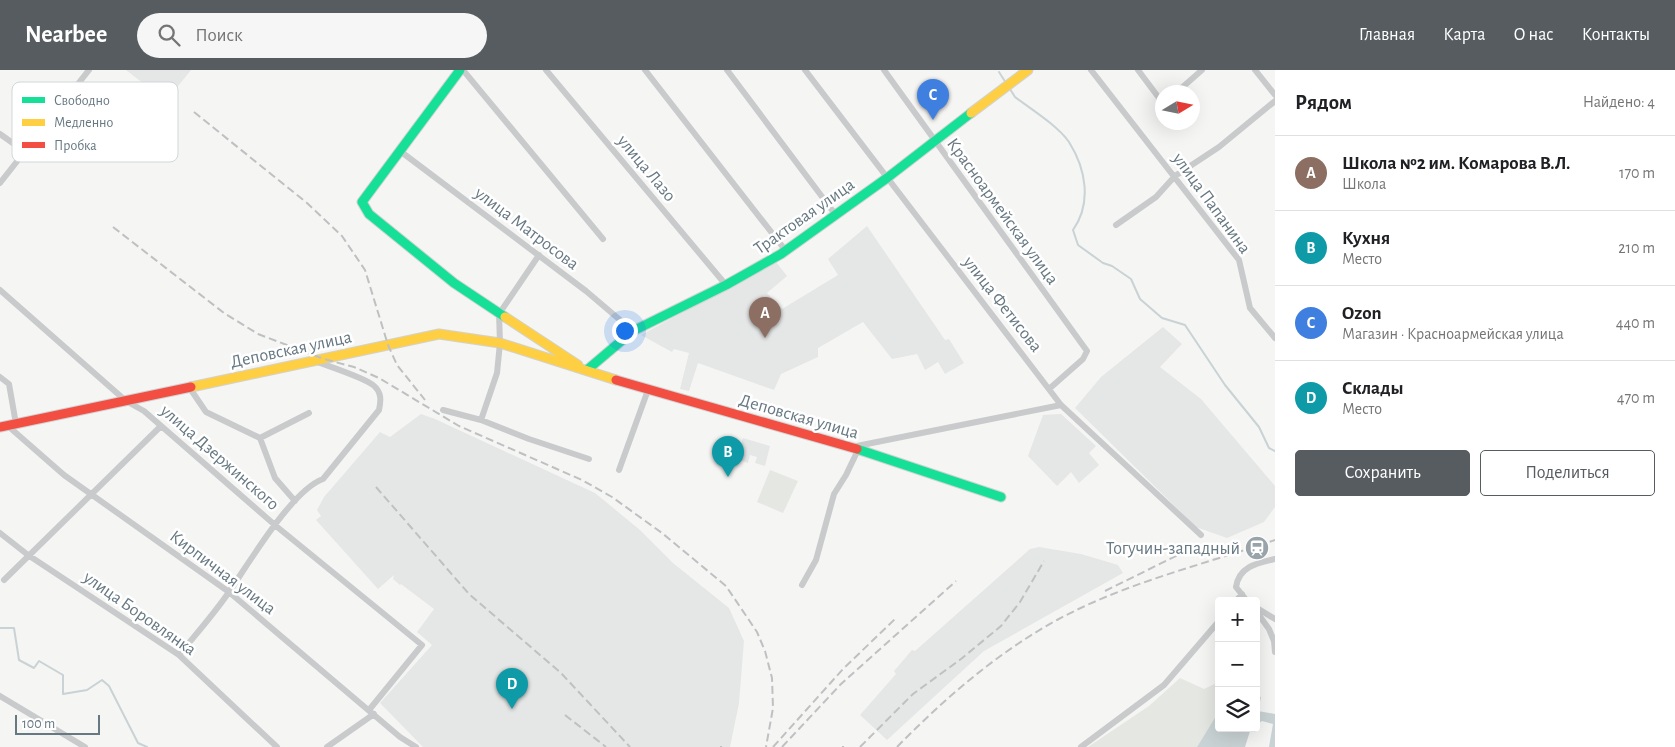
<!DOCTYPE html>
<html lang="ru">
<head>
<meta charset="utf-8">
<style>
  body { margin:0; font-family:"Alegreya Sans",sans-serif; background:#f6f6f6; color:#202124 }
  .controls { position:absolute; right:15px; bottom:15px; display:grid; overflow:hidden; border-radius:5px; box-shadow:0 5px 20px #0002 }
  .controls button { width:45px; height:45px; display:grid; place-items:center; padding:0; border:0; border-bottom:1px solid #e0e0e0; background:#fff; color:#202124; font:25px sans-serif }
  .compass { position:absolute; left:1155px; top:15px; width:45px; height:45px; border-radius:50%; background:#fff; box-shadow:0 5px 20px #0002; rotate:80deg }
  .scale { position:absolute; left:15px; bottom:12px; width:85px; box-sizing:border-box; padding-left:5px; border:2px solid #667882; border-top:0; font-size:14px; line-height:18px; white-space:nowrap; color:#667882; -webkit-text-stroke:4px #fff; paint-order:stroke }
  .you { position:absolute; left:624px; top:260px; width:18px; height:18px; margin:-12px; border:4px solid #fff; border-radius:50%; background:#1a73e8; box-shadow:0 0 0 8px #1a73e833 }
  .badge { display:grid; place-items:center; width:32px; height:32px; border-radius:50%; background:#565c60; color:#fff; font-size:16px; font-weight:700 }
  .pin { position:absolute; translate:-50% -41px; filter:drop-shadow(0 1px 2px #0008) }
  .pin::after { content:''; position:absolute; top:26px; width:18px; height:15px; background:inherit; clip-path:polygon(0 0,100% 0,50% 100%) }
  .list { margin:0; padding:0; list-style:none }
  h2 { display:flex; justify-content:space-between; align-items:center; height:65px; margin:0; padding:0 20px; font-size:21px }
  h2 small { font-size:16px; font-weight:400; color:#757577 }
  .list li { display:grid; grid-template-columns:32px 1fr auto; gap:15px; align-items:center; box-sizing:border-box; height:75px; padding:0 20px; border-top:1px solid #e0e0e0 }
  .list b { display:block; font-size:19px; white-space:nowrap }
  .list p { margin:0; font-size:16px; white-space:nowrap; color:#757577 }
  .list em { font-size:16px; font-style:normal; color:#757577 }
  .actions { display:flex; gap:10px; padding:15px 20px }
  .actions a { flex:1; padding:11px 0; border:1px solid #565c60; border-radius:5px; text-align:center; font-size:18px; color:#565c60 }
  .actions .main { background:#565c60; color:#fff }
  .icon { flex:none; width:28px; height:28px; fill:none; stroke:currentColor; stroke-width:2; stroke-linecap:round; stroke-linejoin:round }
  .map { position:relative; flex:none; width:1275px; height:677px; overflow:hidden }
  header { display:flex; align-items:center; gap:30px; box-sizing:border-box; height:70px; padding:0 25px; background:#565c60; color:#fff }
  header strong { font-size:24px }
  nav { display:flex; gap:28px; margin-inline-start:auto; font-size:18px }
  .search { width:350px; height:45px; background:#f6f6f6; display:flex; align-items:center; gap:12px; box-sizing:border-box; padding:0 18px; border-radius:28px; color:#757577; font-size:19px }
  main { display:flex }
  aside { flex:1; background:#fff }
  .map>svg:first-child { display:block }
  .built { fill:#e5e6e6 }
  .green { fill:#e5e7e2 }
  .water { fill:#c9d2d4 }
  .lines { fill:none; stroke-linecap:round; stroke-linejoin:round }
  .stream { stroke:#c9d2d4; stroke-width:2 }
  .fast-casing { stroke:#d1d2d3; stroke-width:11 }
  .slow-casing { stroke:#d1d2d3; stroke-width:11 }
  .jam-casing { stroke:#d1d2d3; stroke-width:11 }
  .street { stroke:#c9cacb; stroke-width:6 }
  .fast { stroke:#16e098; stroke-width:9 }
  .slow { stroke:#ffcf43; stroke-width:9 }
  .jam { stroke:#f24e42; stroke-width:9 }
  .rail { stroke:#bfc0c1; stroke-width:2; stroke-dasharray:8 4; stroke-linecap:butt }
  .labels { text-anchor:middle; stroke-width:5; stroke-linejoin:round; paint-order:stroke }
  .street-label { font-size:18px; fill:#667882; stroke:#fff }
  .poi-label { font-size:18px; fill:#667882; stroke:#fff; text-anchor:end }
  .key { fill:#fff; stroke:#d1d6da; stroke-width:1 }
  .key-label { font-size:14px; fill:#667882 }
</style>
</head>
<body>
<header>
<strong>Nearbee</strong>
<div class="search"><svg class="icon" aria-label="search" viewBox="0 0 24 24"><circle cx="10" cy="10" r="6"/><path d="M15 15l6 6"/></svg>Поиск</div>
<nav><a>Главная</a><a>Карта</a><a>О нас</a><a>Контакты</a></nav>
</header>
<main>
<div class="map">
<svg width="1275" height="677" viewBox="0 0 1275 677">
  <rect width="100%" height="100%" fill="#f5f5f4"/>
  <path class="built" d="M126,0H191L166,31Z
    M867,156L945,270L949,269L964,293L945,304L938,292L925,300L917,284L892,289L863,252L818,278V287L781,304L774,320L698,293L689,321L680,319L689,283L674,279L672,282L641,265L776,192L787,206L767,223L782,239L838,205L828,189Z
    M1163,257L1182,274L1160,297L1201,329L1275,416V437L1264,452L1227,468L1196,457L1075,338L1101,307Z
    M421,344L435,349L595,423L640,460L673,493L729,538L744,571L739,633L730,677H423L380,633L432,575L417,562L434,539L401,514L400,515L393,509L394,505L378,519L316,450L321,446L317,440L324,427L380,362L390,367Z
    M1061,344L1096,376L1089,383L1099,395L1079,413L1071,402L1057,416L1028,386L1043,345Z
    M743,368L770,376L765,396L755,393L757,387L750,385L748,393L737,389Z
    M1039,477L1081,484L1118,495L1123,503L984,581L887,670L860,645L896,604L894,601L912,580L915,581L1030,479Z"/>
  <path class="green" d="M770,400L798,411L783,443L757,432Z
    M1180,608L1204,619L1219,612V641L1197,677H1088L1149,636Z"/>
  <path class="water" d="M1256,625L1261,627L1258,641L1275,644V677H1269L1273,654L1262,651L1256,655Z
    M1219,641V658H1251L1245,677H1197Z"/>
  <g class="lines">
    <path class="stream" d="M999,2L1006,13
      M1010,19L1015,27C1031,39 1058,56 1069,72C1086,99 1092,133 1073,160L1078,175L1103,193L1112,196L1131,209L1140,229L1162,248L1185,255L1225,315L1259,357L1269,378L1275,381
      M0,558H14L19,590L34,598L39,591L63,605V624L87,620L102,610L109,616L138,673L147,677"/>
    <g class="fast-casing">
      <path id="fast" d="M460,0L362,132L369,144L454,213L505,247
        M587,300L633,261L726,215L781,184L887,108L971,43
        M857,379L1001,427"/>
    </g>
    <g class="slow-casing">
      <path id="slow" d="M971,43L1028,0
        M505,247L578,295
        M191,317L439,264L500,273L616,310"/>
    </g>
    <g class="jam-casing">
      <path id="jam" d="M616,310L857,379
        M0,357L191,317"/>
    </g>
    <path class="street" d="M463,0L603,169
      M546,0L726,215
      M645,0L786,181
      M727,0L835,144
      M805,0L1061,335L1201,465
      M884,0L1087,281L1083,289L1049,319
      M1091,0L1239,190L1250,238L1275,268
      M1138,0L1159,28L1162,29
      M1255,0L1275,25
      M1177,22L1202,0
      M0,64L24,81
      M400,81L586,221L633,261
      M0,113L89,0
      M1116,155L1156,127L1175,106L1219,77L1275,31
      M0,220L126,331L144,341L276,456L422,575L369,640
      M0,307L9,314L16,354
      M189,317L206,342L260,368L275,408L295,431
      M443,340L481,350L497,303L500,273L499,244L539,185
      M481,350L529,369L589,389
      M8,356L64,405L229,522L400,667L416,677
      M260,368L309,343
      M852,377L1061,335
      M619,400L648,320
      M0,463L28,485L179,585L277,677
      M4,510L161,356
      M802,515L816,490L834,424L846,405L858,380
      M1236,531L1242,524
      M1247,531L1236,517C1239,496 1258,493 1275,489
      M1257,538L1275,549
      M1256,541L1269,559L1274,571L1275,582
      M179,585C196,564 214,544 229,522C249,493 292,420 323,409L379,340C381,331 382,322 373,315C365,308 328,296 315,291
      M0,626L85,677
      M327,677L374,644
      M1081,677L1164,615L1219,551"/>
    <use href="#fast" class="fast"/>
    <use href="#slow" class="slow"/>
    <use href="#jam" class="jam"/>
    <path class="rail" d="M194,42L307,133L342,166L365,200L388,275L397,295L425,330
      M113,157L224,243L258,264L324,289L354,297L379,308L459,356L582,410L612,427L662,463L726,516L757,562L765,581L772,608L773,638L766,677
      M376,417L469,524L561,603L630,677
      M1105,521L1180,484
      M565,645L606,677
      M721,677V676
      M773,677L843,599L895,549
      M782,677L841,614L956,511
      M843,677V676
      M860,677L913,624L961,589L1001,556L1020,532L1044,491
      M897,677C945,628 997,583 1057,550C1125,513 1202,495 1275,470"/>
  </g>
  <defs>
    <g id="station-disc" transform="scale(1.25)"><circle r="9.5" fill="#98a4aa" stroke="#fff"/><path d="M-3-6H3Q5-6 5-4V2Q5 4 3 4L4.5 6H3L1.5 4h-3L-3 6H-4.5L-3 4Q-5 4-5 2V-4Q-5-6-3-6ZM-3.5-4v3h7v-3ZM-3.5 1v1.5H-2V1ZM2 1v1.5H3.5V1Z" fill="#fff"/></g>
  </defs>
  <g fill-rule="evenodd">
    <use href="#station-disc" x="1257" y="478"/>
  </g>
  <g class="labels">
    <g class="street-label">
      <text transform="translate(647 98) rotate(50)" y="6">улица Лазо</text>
      <text transform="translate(1212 133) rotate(54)" y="6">улица Папанина</text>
      <text transform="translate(1003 141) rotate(54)" y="6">Красноармейская улица</text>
      <text transform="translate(804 146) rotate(-35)" y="6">Трактовая улица</text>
      <text transform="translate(527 158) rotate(37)" y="6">улица Матросова</text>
      <text transform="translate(1003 234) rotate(52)" y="6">улица Фетисова</text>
      <text transform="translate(291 279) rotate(-12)" y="6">Деповская улица</text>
      <text transform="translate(799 346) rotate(16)" y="6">Деповская улица</text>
      <text transform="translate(220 387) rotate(41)" y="6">улица Дзержинского</text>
      <text transform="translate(223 502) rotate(37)" y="6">Кирпичная улица</text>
      <text transform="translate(140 543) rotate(35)" y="6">улица Боровлянка</text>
    </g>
    <g class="poi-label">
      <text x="1240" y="484">Тогучин-западный</text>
    </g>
  </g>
  <rect x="12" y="12" width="166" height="80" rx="8" class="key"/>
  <rect x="22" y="27" width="23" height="6" fill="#16e098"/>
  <rect x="22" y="49" width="23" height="7" fill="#ffcf43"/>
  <rect x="22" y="72" width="23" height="6" fill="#f24e42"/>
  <g class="key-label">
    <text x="54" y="35">Свободно</text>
    <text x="54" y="57">Медленно</text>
    <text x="54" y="80">Пробка</text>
  </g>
</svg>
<div class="controls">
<button>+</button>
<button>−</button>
<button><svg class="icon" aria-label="layers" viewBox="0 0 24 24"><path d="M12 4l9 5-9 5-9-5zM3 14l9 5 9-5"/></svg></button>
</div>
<svg class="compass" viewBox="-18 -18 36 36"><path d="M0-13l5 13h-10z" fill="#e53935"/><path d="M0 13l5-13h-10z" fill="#757577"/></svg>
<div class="scale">100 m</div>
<div class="you"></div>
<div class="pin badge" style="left:765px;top:268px;background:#8d6e63">A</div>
<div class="pin badge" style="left:728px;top:407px;background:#0f9aa8">B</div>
<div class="pin badge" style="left:933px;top:50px;background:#3f7fe0">C</div>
<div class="pin badge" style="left:512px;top:639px;background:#0f9aa8">D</div>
</div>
<aside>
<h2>Рядом<small>Найдено: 4</small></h2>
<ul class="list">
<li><span class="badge" style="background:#8d6e63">A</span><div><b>Школа №2 им. Комарова В.Л.</b><p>Школа</p></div><em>170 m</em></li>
<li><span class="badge" style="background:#0f9aa8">B</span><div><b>Кухня</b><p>Место</p></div><em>210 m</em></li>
<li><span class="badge" style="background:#3f7fe0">C</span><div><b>Ozon</b><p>Магазин · Красноармейская улица</p></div><em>440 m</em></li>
<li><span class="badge" style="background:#0f9aa8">D</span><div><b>Склады</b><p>Место</p></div><em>470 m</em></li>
</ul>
<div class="actions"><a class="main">Сохранить</a><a>Поделиться</a></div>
</aside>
</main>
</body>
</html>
